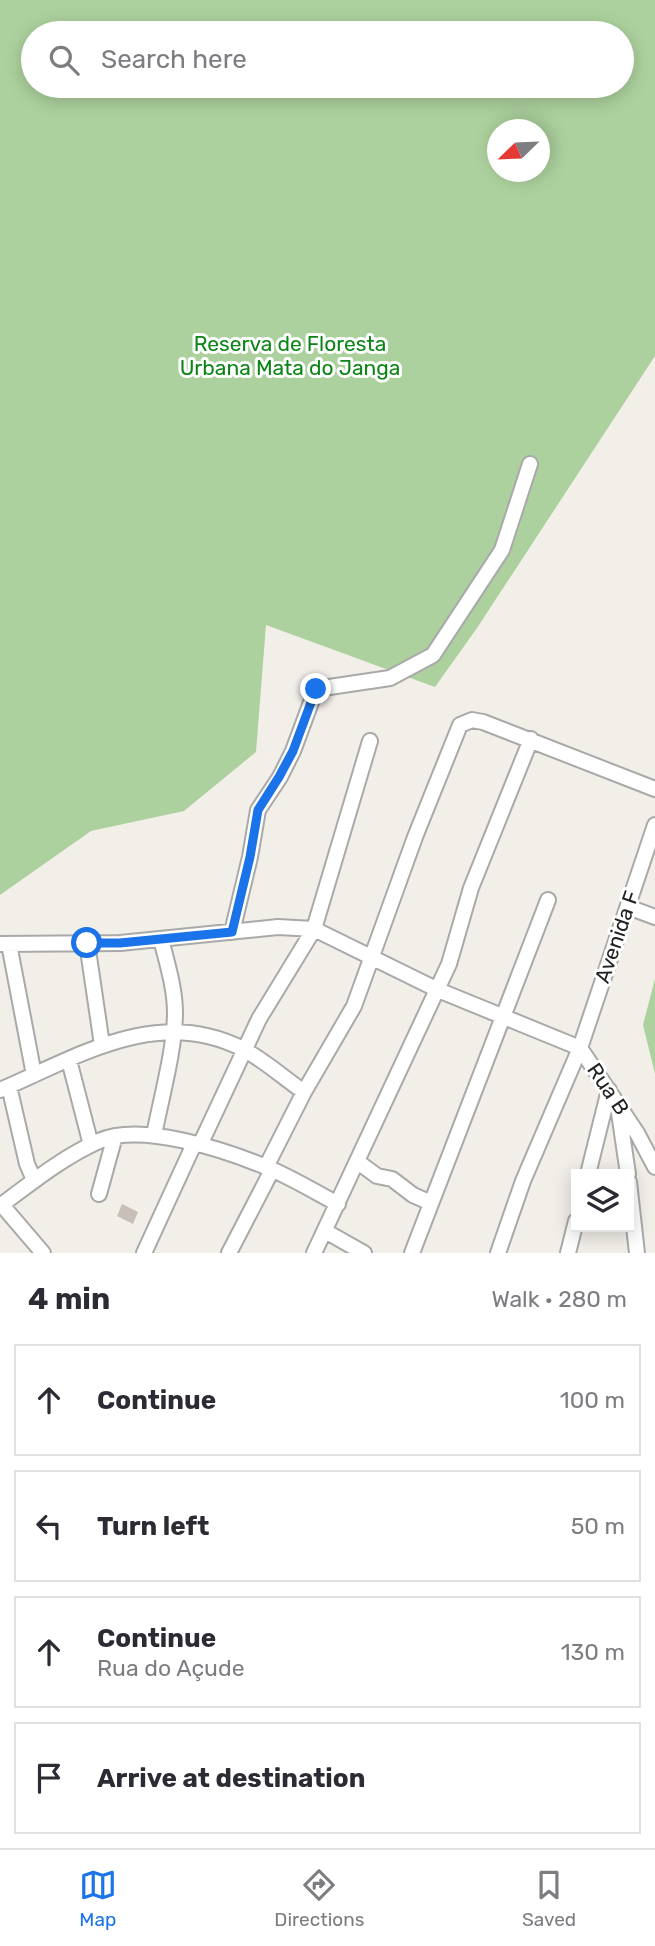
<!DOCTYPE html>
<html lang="en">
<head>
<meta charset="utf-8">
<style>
  body { margin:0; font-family:Rubik,sans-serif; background:#f2f2f3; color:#2b2b33 }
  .controls { position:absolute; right:21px; bottom:21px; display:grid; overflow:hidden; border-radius:0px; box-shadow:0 4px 18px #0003 }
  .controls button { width:63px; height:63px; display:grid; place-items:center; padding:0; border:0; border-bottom:2px solid #e1e1e2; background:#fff; color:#2b2b33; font:35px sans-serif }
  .compass { position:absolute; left:487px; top:119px; width:63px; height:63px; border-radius:50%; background:#fff; box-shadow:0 4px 18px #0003; rotate:247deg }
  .stop { position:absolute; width:21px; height:21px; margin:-16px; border:5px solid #1a73e8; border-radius:50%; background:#fff }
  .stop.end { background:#1a73e8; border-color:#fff; box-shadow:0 2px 7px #0008 }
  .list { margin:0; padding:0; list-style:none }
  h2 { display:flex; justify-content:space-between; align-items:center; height:91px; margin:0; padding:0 28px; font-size:30px }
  h2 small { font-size:23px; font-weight:400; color:#7c7c81 }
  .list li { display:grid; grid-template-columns:46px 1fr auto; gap:21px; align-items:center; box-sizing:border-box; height:112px; margin:0 14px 14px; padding:0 14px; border:2px solid #e1e1e2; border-radius:0px }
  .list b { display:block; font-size:26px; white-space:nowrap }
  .list p { margin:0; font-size:23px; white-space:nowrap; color:#7c7c81 }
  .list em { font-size:23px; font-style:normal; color:#7c7c81 }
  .icon { flex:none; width:38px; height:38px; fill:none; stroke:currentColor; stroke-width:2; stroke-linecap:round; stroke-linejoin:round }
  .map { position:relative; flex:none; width:655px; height:1253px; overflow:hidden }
  .search { position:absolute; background:#fff; box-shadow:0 4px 18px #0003; left:21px; right:21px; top:21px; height:77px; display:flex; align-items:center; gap:18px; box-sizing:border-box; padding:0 24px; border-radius:38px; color:#7c7c81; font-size:26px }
  .sheet { height:595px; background:#fff }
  nav { display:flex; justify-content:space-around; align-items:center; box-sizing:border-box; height:98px; border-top:2px solid #e1e1e2; background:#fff; font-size:19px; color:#7c7c81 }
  nav a { display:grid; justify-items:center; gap:4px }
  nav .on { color:#1a73e8 }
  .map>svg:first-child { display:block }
  .forest { fill:#add19e; fill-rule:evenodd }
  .building { fill:#c7bfb8 }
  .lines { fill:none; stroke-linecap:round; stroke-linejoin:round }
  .minor-casing { stroke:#a9a9a9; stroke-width:18 }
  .minor { stroke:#fff; stroke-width:14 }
  .route { stroke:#1a73e8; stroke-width:9 }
  .labels { text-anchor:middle; stroke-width:6; stroke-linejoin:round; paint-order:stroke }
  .park-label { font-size:21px; fill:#0c8416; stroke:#fff }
  .street-label { font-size:21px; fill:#222; stroke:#fff }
</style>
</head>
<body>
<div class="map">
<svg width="655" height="1253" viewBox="0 0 655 1253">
  <rect width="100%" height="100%" fill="#f2efe9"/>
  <path class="forest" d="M0,0H655V356L477,628L435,687L266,625L256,752L184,811L91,831L0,895ZM33,33H622V86H33ZM498,130H540V172H498Z
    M655,979V1074L643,1025Z"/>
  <path class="building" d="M122,1204L138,1212L133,1224L117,1216Z"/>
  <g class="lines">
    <g class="minor-casing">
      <path id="minor" d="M628,907L655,917
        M232,932L250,857L258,810L280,777L293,751L316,689L390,678L433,655L502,550L530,464
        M87,943L102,1045
        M0,944L120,943L278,927L314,929L438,990L580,1048
        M9,944L34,1075
        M580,1048L637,1133L655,1167
        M69,1060L91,1145
        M9,1086L27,1164L34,1180
        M0,1090C77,1057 158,1005 243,1049C264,1060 284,1078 304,1092
        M618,1106L628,1174
        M154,1135C161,1099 175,1048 175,1013C175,988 167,963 161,939
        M200,1145L259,1019L314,929L370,741
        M358,1162L377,1176L392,1179L413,1195L431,1203
        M266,1167L304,1092L354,1006L415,837L460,725L472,720L483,722L655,789
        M588,1174L609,1090
        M629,1182L637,1253
        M99,1194L115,1136
        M2,1205L43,1253
        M0,1206C31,1183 63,1157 99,1141C141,1122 225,1150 266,1167C291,1177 315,1192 338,1204
        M325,1231L364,1253
        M144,1253L194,1144
        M229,1253L272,1170
        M314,1253L449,964L471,888L531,739
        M412,1253L548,900
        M498,1253L523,1181L580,1048L655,825
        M568,1253L576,1221"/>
    </g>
    <use href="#minor" class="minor"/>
  </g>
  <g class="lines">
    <path class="route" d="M87,943H120L232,932L250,857L258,810L279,777L293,751L316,689"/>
  </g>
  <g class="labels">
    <g class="park-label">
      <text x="290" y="351">Reserva de Floresta<tspan x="290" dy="24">Urbana Mata do Janga</tspan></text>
    </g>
    <g class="street-label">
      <text transform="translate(617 937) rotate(-71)" y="7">Avenida F</text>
      <text transform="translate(608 1089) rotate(56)" y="7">Rua B</text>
    </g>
  </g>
</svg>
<div class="controls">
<button><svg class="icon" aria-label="layers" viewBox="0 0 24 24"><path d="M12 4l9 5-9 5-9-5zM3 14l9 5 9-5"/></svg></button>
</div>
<svg class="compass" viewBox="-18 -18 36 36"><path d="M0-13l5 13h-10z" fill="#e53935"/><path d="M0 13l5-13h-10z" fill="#7c7c81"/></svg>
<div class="stop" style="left:87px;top:943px"></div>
<div class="stop end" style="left:316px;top:689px"></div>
<div class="search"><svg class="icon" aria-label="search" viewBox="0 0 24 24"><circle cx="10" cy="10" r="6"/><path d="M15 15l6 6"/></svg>Search here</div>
</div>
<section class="sheet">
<h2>4 min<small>Walk · 280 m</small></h2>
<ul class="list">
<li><svg class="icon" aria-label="ahead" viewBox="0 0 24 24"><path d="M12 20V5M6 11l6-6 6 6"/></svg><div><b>Continue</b></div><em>100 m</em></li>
<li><svg class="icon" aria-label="left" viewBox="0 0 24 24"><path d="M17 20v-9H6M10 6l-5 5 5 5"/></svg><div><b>Turn left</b></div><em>50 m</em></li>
<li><svg class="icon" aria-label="ahead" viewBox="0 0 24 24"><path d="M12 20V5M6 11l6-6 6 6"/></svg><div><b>Continue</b><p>Rua do Açude</p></div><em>130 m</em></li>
<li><svg class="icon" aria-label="arrive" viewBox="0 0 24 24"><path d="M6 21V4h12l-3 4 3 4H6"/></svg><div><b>Arrive at destination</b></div></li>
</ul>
</section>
<nav>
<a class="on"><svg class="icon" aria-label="map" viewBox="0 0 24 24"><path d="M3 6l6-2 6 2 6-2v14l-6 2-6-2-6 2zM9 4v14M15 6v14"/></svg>Map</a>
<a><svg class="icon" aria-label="directions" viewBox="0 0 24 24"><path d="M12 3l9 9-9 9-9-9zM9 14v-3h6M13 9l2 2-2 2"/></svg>Directions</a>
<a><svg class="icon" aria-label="saved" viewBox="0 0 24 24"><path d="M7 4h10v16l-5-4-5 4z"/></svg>Saved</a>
</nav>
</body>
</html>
